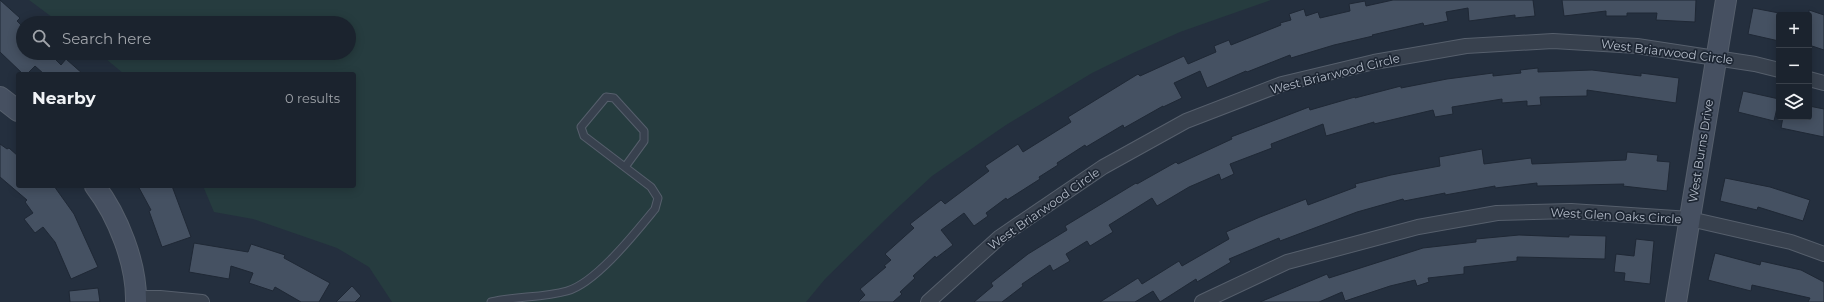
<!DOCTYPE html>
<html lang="en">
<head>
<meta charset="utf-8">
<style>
  body { margin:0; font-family:Montserrat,sans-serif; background:#282f3a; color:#f1f3f6 }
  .controls { position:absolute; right:12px; top:12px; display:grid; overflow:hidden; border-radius:4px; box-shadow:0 2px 10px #0003 }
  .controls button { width:36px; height:36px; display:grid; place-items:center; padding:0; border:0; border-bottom:1px solid #39404a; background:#1b232e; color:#f1f3f6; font:20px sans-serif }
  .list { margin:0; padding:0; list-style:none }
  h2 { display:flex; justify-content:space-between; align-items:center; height:52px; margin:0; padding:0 16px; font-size:17px }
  h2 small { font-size:13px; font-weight:400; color:#a0a4aa }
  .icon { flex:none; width:22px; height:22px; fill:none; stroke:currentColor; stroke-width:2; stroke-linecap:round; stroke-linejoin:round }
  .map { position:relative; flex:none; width:1824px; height:302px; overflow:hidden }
  .search { position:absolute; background:#1b232e; box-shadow:0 2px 10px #0003; left:16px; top:16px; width:340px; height:44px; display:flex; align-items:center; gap:10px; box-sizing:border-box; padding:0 14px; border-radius:22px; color:#a0a4aa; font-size:15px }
  .panel { position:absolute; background:#1b232e; box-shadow:0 2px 10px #0003; left:16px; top:72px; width:340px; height:116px; border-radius:4px }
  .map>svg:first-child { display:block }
  .green { fill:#263c3f }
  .building { fill:#455162; stroke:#1f2835 }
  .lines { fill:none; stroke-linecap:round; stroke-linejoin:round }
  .lane-casing { stroke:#565f6c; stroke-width:9 }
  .street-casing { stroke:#565f6c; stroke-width:16 }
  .secondary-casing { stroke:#565f6c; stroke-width:22 }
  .lane { stroke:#38414e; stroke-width:7 }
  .street { stroke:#38414e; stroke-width:14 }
  .secondary { stroke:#465061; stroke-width:20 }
  .labels { text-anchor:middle; stroke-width:3.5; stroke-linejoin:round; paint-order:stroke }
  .street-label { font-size:12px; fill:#b4bcc9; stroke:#1d2633 }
</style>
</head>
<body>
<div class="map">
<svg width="1824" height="302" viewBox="0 0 1824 302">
  <rect width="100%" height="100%" fill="#242f3e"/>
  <path class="green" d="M29,0H1271L1180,32L1133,53L1092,73L1006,125L932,176L891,214L825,279L806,302H392L369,267L337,248L253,219L214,212L203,186H354V74H124L99,53H349V23H60Z"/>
  <path class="building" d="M0,0L20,18L17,21L23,27V53H43L49,58L51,55L61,65L66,59L83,74H44L35,66L27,74H23L0,52Z
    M1393,0H1533L1535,16L1515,18V15L1469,21L1468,8L1446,12L1448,21L1424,26L1423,23L1372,35L1373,36L1334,45L1291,58L1290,55L1247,72L1246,71L1207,88L1200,71L1174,83L1182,98L1163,107V106L1124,128L1123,125L1086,147L1085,145L1057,163L1058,165L1039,177L1040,179L1007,200L1006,198L986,213L988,216L974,226L964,213L941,230L953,245L936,258L935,256L913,276L915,278L900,292L902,294L893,302H858L865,295L860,289L886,267L884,266L891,260L885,254L914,228L910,224L941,200L945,204L989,171L985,166L1018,144L1023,152L1071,122L1068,117L1138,74L1140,76L1184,56L1188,64L1216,52L1214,46L1229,40L1231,45L1281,25L1280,23L1291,20L1289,14L1304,9L1306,16L1318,12L1320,18L1350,11L1349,4L1365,1L1366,6Z
    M1562,0H1696L1695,22L1656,20L1657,13H1627V16H1606V11L1564,16Z
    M1753,8L1779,13V41L1748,34Z
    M1809,10L1824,15V50L1809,45Z
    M1538,68V72L1592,70L1641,76V73L1679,78L1676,103L1587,90V96L1540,97L1541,105L1527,106V101L1502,103V99L1452,107L1453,114L1435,117L1433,110L1374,124V122L1326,136L1323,124L1271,144L1272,148L1230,164L1234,174L1221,180L1219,174L1189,187L1157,206L1152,198L1109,225L1113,232L1090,246L1087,241L1066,254L1070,261L1053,271L1050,265L1022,284L1023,286L1002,302H974L993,286L991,283L1028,254L1067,230L1065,226L1136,183L1137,184L1176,162L1178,164L1232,139L1231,137L1309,107L1310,110L1355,97V98L1401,86V88L1447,79L1493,73V76L1521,73L1520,70Z
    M1743,91L1779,99L1774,121L1738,112Z
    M1809,106L1824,109V137L1781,128L1783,117H1809Z
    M0,144L7,149L9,148L18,156V186H54L74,214L98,267L71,279L55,242L43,227L35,233L24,219L33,213L25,202L27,200L0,177Z
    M1482,149L1484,164L1531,158L1532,164L1626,160L1627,152L1658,155L1657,161L1670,162L1667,191L1623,186L1624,184L1537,186V183L1495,188V186L1445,195V193L1404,201L1403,199L1357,212L1280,241L1279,238L1229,259L1231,262L1197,282L1196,279L1160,302L1153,291L1135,302H1100L1138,278L1142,284L1179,261L1182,266L1229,239L1226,232L1260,217L1306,199L1308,205L1356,187L1355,184L1391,175L1440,166L1439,157Z
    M1725,178L1770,187L1810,200L1803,221L1758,207L1757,210L1720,201Z
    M138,186H172L191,237L162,247L149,211L151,210Z
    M1519,235L1569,237V235L1606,236L1605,259L1517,257V261L1464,267V274L1428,278L1429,282L1417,286L1415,280L1390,286L1345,301L1342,292L1319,302H1260L1327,274L1329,278L1423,248L1476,242V239Z
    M1636,239L1654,241L1650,284L1624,281L1625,273L1614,272L1616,254L1634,256Z
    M194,243L248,252L251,244L285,255L284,258L330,283L319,302H301L275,287L273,291L249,283L253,273L231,266L229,279L189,272Z
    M1715,253L1760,265L1761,261L1801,270L1824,282V302H1808L1810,298L1752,285L1751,291L1708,280Z
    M352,286L361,296L355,302H336Z
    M98,288L100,302H70L69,291Z"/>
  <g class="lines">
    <g class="lane-casing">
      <path id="lane" d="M491,302C516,296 542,298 567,291C596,283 636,232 655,209L658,198L651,187L584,136L581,127L606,97L614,98L644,131V141L625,167"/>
    </g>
    <g class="street-casing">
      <path id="street" d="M1809,79L1824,83
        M137,298H160L202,302
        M928,302L1000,237L1103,167L1186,121L1282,84L1374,62L1466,46L1553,41L1637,46L1755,64L1779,70
        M1202,302L1287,262L1418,227L1497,213L1571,211L1690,219L1791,242L1824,254"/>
    </g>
    <g class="secondary-casing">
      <path id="secondary" d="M0,97L18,111
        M95,186C118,216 137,264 136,302
        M1676,302L1726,0"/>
    </g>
    <use href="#lane" class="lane"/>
    <use href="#street" class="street"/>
    <use href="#secondary" class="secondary"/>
  </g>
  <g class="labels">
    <g class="street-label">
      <text transform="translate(1667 52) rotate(7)" y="4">West Briarwood Circle</text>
      <text transform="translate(1335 74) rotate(-14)" y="4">West Briarwood Circle</text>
      <text transform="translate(1701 151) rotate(-81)" y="4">West Burns Drive</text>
      <text transform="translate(1044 209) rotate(-35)" y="4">West Briarwood Circle</text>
      <text transform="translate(1616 216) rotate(3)" y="4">West Glen Oaks Circle</text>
    </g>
  </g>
</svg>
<div class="controls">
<button>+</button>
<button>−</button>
<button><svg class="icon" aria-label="layers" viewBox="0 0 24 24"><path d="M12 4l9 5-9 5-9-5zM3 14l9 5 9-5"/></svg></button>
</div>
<div class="search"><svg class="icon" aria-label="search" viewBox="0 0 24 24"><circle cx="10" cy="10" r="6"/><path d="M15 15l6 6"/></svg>Search here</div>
<section class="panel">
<h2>Nearby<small>0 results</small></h2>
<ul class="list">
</ul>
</section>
</div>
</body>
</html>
